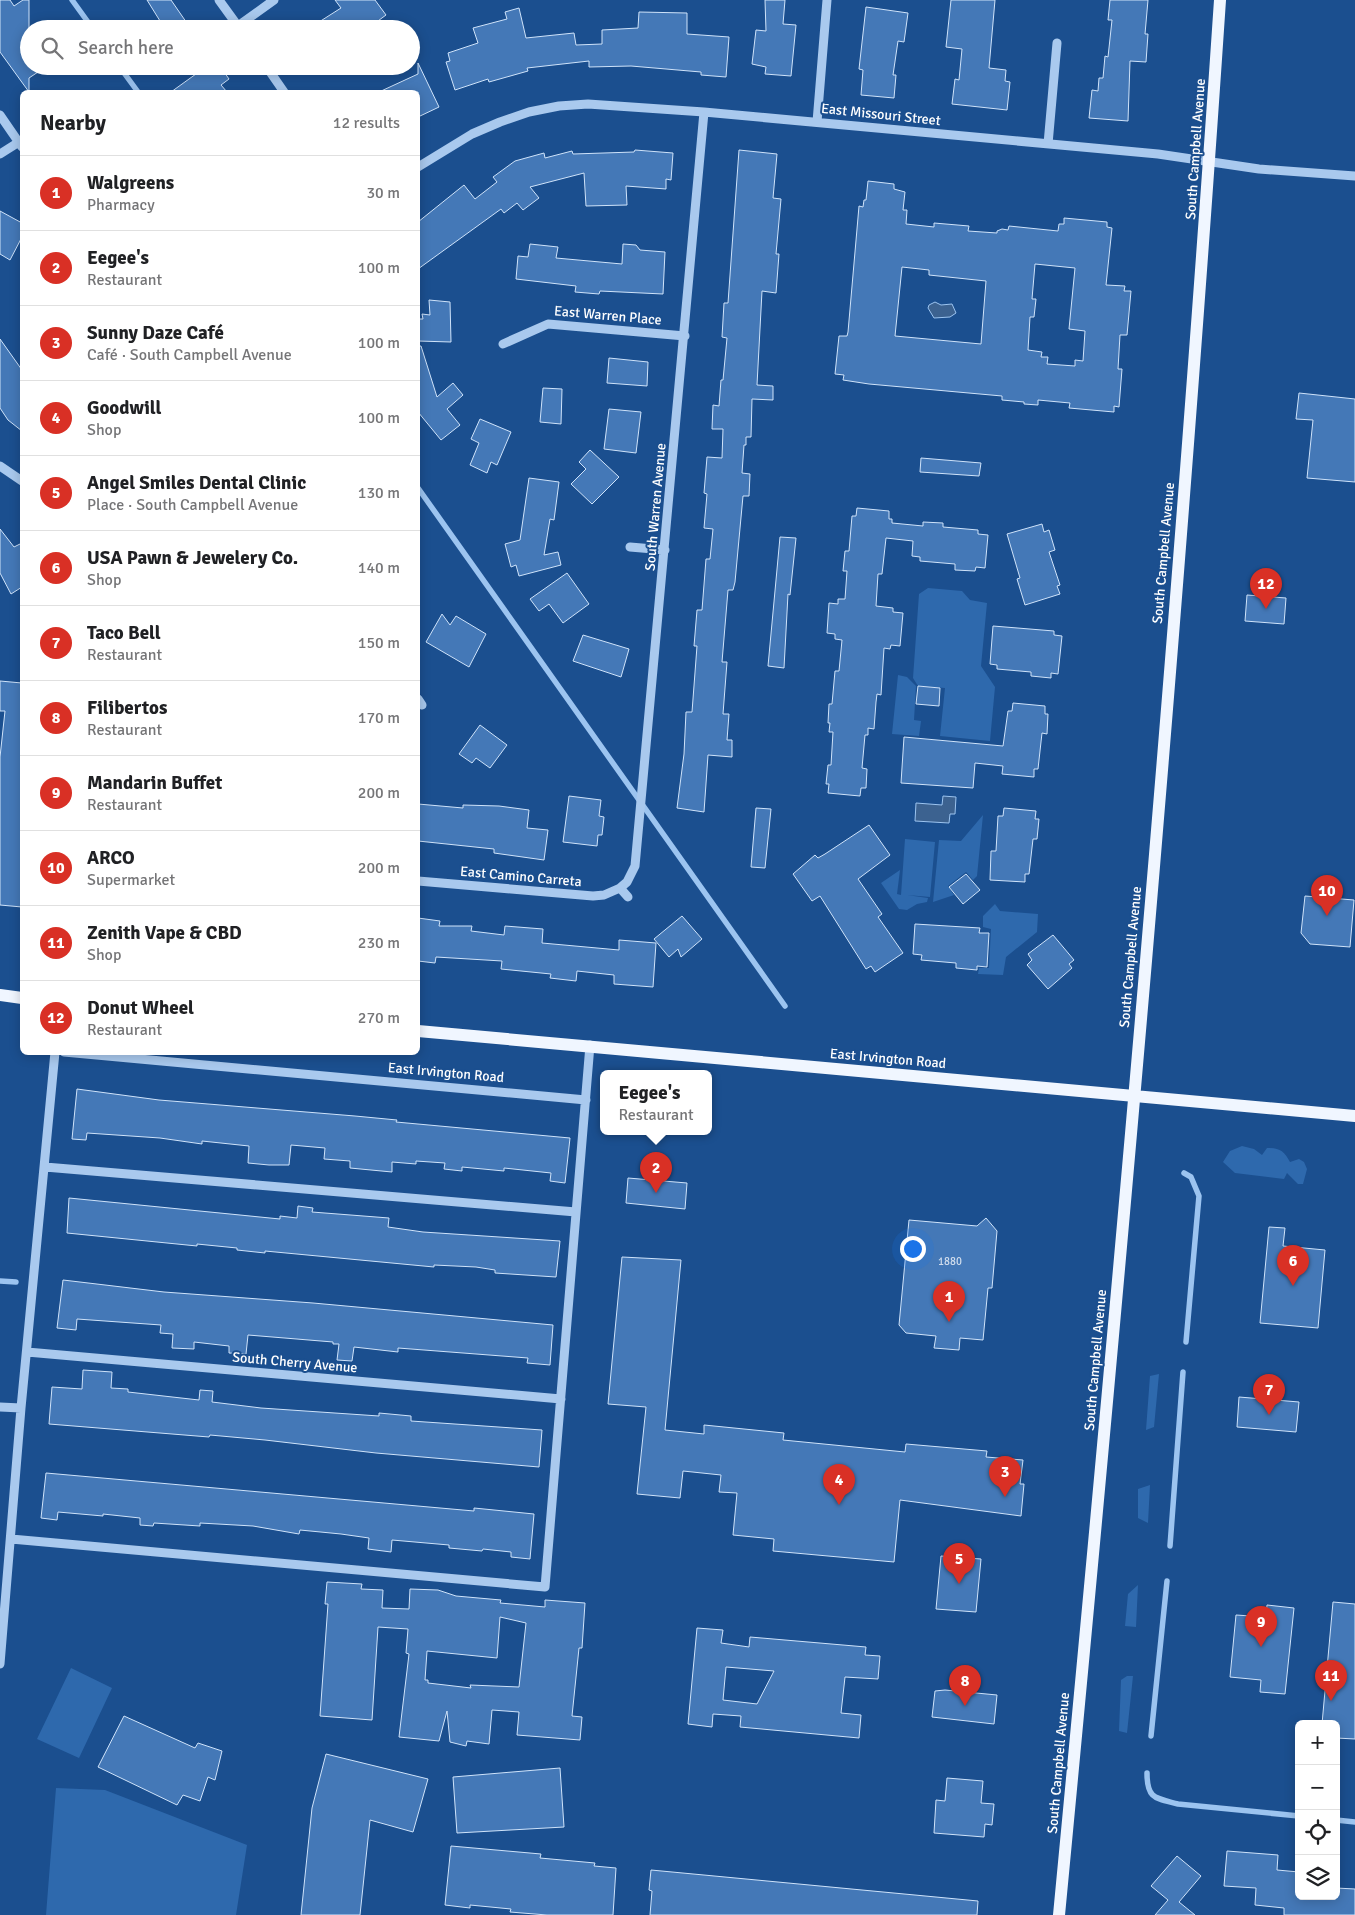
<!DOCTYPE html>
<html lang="en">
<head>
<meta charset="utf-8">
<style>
  body { margin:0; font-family:Signika,sans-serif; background:#f6f6f6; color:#202124 }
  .controls { position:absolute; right:15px; bottom:15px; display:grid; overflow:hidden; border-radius:8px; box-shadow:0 2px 12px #0003 }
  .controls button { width:45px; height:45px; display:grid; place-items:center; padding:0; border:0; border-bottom:1px solid #e0e0e0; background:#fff; color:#202124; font:25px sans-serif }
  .you { position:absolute; left:912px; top:1248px; width:18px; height:18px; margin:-12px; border:4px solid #fff; border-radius:50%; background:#1a73e8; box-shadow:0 0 0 8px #1a73e833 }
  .badge { display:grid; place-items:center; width:32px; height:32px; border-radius:50%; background:#d93025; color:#fff; font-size:16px; font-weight:700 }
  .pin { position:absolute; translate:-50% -41px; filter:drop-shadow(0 1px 2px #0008) }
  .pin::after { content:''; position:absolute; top:26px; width:18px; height:15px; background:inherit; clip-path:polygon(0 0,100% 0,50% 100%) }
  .popup { position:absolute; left:600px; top:1070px; width:112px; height:65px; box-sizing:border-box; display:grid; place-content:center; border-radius:8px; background:#fff; filter:drop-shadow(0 1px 4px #0005); font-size:16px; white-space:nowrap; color:#757577 }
  .popup b { font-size:19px; color:#202124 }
  .popup::after { content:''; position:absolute; left:50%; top:100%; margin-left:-10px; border:10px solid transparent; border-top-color:#fff }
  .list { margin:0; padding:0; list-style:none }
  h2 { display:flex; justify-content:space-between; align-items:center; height:65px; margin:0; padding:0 20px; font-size:21px }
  h2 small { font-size:16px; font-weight:400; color:#757577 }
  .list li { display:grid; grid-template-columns:32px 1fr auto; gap:15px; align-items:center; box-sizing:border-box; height:75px; padding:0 20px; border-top:1px solid #e0e0e0 }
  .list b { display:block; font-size:19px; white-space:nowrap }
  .list p { margin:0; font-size:16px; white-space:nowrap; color:#757577 }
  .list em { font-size:16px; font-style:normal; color:#757577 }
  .icon { flex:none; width:28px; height:28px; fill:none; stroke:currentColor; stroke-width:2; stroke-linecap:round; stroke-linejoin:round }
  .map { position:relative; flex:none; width:1355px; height:1915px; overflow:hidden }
  .search { position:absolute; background:#fff; box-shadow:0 2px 12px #0003; left:20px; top:20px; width:400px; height:55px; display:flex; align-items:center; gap:12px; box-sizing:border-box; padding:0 18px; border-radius:28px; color:#757577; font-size:19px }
  .panel { position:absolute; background:#fff; box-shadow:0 2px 12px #0003; left:20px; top:90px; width:400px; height:965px; border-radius:8px }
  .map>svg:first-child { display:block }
  .green { fill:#2e69ad }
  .water { fill:#3c6290; stroke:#9cc4f0 }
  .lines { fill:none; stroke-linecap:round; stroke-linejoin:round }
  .stream { stroke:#9cc4f0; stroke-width:5.5 }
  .building { fill:#4478b7; stroke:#cfe3fa; fill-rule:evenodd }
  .minor { stroke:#a9c9ee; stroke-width:9 }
  .major { stroke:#f0f6ff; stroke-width:12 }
  .labels { text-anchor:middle; stroke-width:4; stroke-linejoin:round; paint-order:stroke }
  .number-label { font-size:11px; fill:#d0dded }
  .street-label { font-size:14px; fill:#fff; stroke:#1b4f8f }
</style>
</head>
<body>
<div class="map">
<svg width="1355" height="1915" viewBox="0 0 1355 1915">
  <rect width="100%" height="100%" fill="#1b4f8f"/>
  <path class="green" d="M928,588L962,591L970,600L987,603L981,666L995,687L990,741L940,736L945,688L918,686L913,678L919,594Z
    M898,675L907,677L916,686L914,720L921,721L919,736L892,734Z
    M983,815L977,876L973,880L966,872L948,886L954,895L933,902L939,840L961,841Z
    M905,839L935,842L930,897L907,895L928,898L927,902L917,904L907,910L899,909L881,883L900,870L897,894L901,895Z
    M995,904L1000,911L1038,914L1037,932L1006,957L1003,975L978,974L979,968H989L991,929L983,927V916Z
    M1242,1146L1254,1149L1262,1155L1267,1148C1280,1148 1284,1151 1290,1162L1299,1159L1304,1162L1307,1169L1303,1184H1298L1287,1173L1284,1179L1235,1173L1223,1162L1230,1151Z
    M1159,1374L1154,1427L1146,1430L1150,1376Z
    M1150,1485L1148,1523L1138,1518V1489Z
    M1138,1585L1136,1627L1125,1626L1128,1594Z
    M71,1668L112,1688L79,1758L37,1739Z
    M1127,1676H1133L1127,1733L1119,1731L1121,1680Z
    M56,1788L105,1790L247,1845L236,1915H46Z"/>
  <path class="water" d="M935,302L941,305L952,304L956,313L950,317L934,318L928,308L929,305Z
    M943,796L956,797L955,814H950L949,823L915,821L916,803L942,805Z"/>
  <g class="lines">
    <path class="stream" d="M72,0L93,29
      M119,66L138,92
      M418,488L785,1006
      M1184,1173L1191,1177L1199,1196L1186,1342
      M0,1281L16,1282
      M1170,1546L1183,1372
      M1151,1736L1167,1581
      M1147,1773C1147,1799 1155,1798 1178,1804L1299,1816
      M1336,1820L1355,1822"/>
  </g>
  <path class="building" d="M0,0H10L14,6L23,0H29V66H47L29,78V92L0,52Z
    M147,0H171L191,29H165Z
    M335,0H375L386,15L367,29H308L341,8Z
    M765,0H785L783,24L796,25L791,76L765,74L766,67L752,64L756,30L766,31Z
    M951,0H995L989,68L1006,70L1005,81L1010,82L1007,110L952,104L955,79L959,80L962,49L946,47Z
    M1110,0H1148L1145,34H1148L1146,62L1130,61L1128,121L1089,118L1092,90L1098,91L1099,78H1103L1105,56L1108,57L1112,20H1108Z
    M866,7L908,13L904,42L898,41L893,75H896L894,98L861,95L863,70L859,69Z
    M519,8L526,38L574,33L576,45L602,44V30L638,28L639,12L687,13V34L729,37L726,77L701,75V72L631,66L589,67V61L527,68L528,71L489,82L488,79L455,90L446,62L450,61L448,53L478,43L473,28L507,19L505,12Z
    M418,63L439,107L418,117V92H379L418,74Z
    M207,66H220L229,79L221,85L227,92H171Z
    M635,150L673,153L671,180L666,179V189L626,186L627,205L586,206L584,173L530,187L539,198L523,210L517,203L504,213L501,209L418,269V222L464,185L475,199L497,182L493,177L515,161L544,153L545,158L572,151L573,154L634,152Z
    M739,150L777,154L773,198L781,199L776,254H779L776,293L762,291L757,385L773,386V400L752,399L751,437H746V445H744L742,473L750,474L749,496H743L735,582L733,590H728L722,662H727L723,714H729L727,740H732V757L708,755L704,812L677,808L684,754L686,712H692L697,646H694L697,610H702L706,559H710L713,529L704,528L707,494L704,493L707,457L722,458L723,429H712L713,405L719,406L721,380H723L727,338L722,337L724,303H728Z
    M868,181L894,184V189L905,192L903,210H907L906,224L934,227V223L969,226L968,231L997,233V231L1002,229L1008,230L1009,226L1058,231L1059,224H1064V218L1107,222V227L1112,228L1106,285L1125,286L1124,291H1131L1127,335H1120L1118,369H1122L1119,407L1114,406V412L1069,408L1070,403L1038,400V405L1024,404V402L1002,400V396L869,384L843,380L844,375L835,374L839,336H847L848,332L859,206L863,207L864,200H866ZM1035,264L1075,268L1069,329L1085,331L1083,361L1075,360V366L1047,364L1048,357H1041L1042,352L1028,350L1030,317H1034L1036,299H1032ZM902,267L929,270V275L986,281L981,344L895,336Z
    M0,211L22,223V237L10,260L0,254Z
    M530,244L558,247L556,258L622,264L623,244L636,245L640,250L665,252L663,294L600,291L599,294L575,292L576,286L516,279L518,256L528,257Z
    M429,300L450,302L451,342L418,341V319H423L422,314L430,315Z
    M0,339L22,370V431L8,420L0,408Z
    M418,346H421L437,397L453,383L463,395L447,409L460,425L441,440L418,412Z
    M609,358L648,362L647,386L607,383Z
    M543,388L562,389L561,424L540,422Z
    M1299,393L1355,399V482L1307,478L1313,420L1296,419Z
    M609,409L641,412L636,453L604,449Z
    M480,419L511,432L497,465L491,462L487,473L470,465L479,443L471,439Z
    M590,450L619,477L592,504L571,484L586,469L579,462Z
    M921,458L981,463L979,476L920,472Z
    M529,478L559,482L554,520L550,519L544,555L558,552L561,565L519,576L516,565L511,567L505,544L520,540Z
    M857,508L889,511V519H892V523L923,526V522L943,523V527L978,530V534L988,535L985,568L976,567L975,571L955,570V564L920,561V557L912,556L913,541L886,538L882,574H878L876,606L893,608V612L903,613L900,646L891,645L890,649L884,648L881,695L877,694L876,702L874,729L868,728V735H865L862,768L867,769L866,788H861L860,796L828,793L829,784H826L828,765H831L833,732H829L830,723H828L829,704H832L835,671H839L842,640L835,639V634L827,633L829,603L838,604V599H845L847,571H843L845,551H849L852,516H856Z
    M1042,524L1044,532L1049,530L1055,550L1049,552L1060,585L1057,586L1060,594L1025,605L1017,579L1020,578L1007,534Z
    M0,529L14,547L22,543V587L11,594L0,573Z
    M780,537L796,538L790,595L788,594L784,668L768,666Z
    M567,573L589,604L563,623L549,604L539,611L530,599Z
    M1247,595L1286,598L1284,624L1245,621Z
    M442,614L450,625L456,616L486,634L469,667L426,642Z
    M993,626L1054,631V635L1062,636L1058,674L1051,673V678L1031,676V672L997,669V665L990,664Z
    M583,635L629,649L621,677L573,661Z
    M0,681L22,683V907L0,905V757L5,711H0Z
    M918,686L940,688L939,706L916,704Z
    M1013,703L1045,706V714H1048L1047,734L1042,733L1038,769H1034V777L1002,774L1003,766L975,763L973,788L901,783L904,737L1003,746L1008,711H1012Z
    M480,725L507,745L490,768L476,758L472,763L459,754Z
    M569,796L601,800L599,816L604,817L602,835H598L597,846L563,842Z
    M418,804L463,808V805L499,806L529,810L527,828L548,830L544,860L494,853V849L418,841Z
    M756,808L771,809L765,868L751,867Z
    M1004,808L1036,811L1035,819H1039L1037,839H1033L1029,874H1025V882L990,880L991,851H996L998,816H1003Z
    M869,825L890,855L858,879L882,914L878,917L903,953L875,972L871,966L866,969L820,896L812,901L793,874L815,855L818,858L825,854Z
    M966,874L980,890L963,904L949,887Z
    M1305,896L1354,900L1350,947L1310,944L1301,933Z
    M682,916L702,939L681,957L678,949L669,957L654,939Z
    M418,918L440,921L439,926H472L471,931L504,935L505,926L543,929L542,943L619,950V940L656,943L653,987L614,984V975L577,971L576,981L550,978L551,974L501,969L502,961L436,957L435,963L418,961Z
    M915,924L980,928L979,933H989L987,967L977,966V970L956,968V963L921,960L922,955L913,954Z
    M1053,935L1074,960L1069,964L1072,968L1048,989L1027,965L1032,960L1028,954Z
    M77,1089L159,1100L355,1116L397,1120L396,1122L570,1138L565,1183L550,1181L551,1173L504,1168V1171L462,1167V1171L444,1169L445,1163L416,1161V1164L392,1162V1172L350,1168V1161L324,1159L325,1148L291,1145L289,1165H269L248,1163L249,1146L202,1141V1144L160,1138L87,1133L86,1140L72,1139Z
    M628,1178L687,1183L685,1209L626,1203Z
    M69,1198L280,1219V1216L297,1218L298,1206L313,1208L312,1212L389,1218L388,1227L423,1232L560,1241L556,1277L495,1273V1270L476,1267L434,1265V1267L265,1251V1253L237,1250V1248L197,1244V1246L67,1233Z
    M986,1218L997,1231L992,1288H988L983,1340L960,1338L959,1350L934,1348L936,1336L906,1333L899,1325L909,1220L977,1226Z
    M1269,1227L1285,1228L1283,1246L1325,1250L1318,1328L1260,1323Z
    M622,1257L681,1260L665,1430L704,1434V1425L784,1433L783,1440L905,1452L906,1444L987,1451L986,1457L1023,1460L1020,1484H1024L1021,1516L900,1500L894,1562L773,1551L774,1539L733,1535L737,1493L719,1492L721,1475L683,1471L680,1498L637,1494L646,1407L608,1404Z
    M63,1280L164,1292L313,1303L553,1325L550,1365L527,1363L528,1358L398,1348V1352L354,1347L352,1361L337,1360L339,1344H333V1342L248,1335L246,1354L229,1353V1346L194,1342V1349L172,1348L173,1334L160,1333L161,1325L77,1319L76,1330L57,1328Z
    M83,1370L112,1372L111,1388L128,1389V1392L199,1400L200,1390L213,1391L212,1402L261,1408L379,1416V1413L411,1416V1421L542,1430L539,1467L376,1453L265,1440L210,1435L209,1437L49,1424L52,1387L82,1389Z
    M1239,1397L1299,1402L1296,1432L1237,1427Z
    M46,1473L474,1511V1508L534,1514L530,1559L511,1557V1552L483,1549L482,1551L449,1548V1545L392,1540L391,1552L368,1549L369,1538L341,1534L300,1530L299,1534L253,1526L200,1523V1526L154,1523L153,1526L140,1525V1518L103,1514V1516L58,1512L57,1520L41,1518Z
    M941,1556L981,1559L976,1612L936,1609Z
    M327,1582L362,1584L361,1589L383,1590L382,1608L409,1609L410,1589L438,1590L456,1596L501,1600L500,1603L545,1607V1600L585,1603L582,1648H579L572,1716L582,1717L580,1740L517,1735L519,1712L492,1710L489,1744L467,1741L466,1746L450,1742L447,1711L439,1741L399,1737L409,1654L406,1653L408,1629L378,1627L372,1720L320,1716L328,1604H325ZM500,1617L526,1623L519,1687L470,1685L471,1688L428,1683V1680H425L427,1651L497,1658Z
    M1333,1602L1355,1604V1739L1336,1738V1724H1322Z
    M1267,1605L1294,1608L1285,1694L1260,1692L1261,1680L1230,1677L1236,1615L1266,1617Z
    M697,1628L723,1630L721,1643L749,1647L750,1637L866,1647L865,1655L880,1656L878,1679L845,1677L841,1713L861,1715L859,1738L740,1727L741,1716L713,1714L712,1727L688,1724ZM726,1667L774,1671L757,1704L723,1700Z
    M945,1690L997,1695L994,1724L932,1717L935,1691Z
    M124,1716L195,1748L198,1743L222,1751L215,1780L208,1777L200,1801L183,1795L177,1805L98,1767Z
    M326,1754L428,1779L413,1832L370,1820L360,1915H301L312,1808Z
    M560,1768L564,1827L457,1833L453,1777Z
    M947,1778L983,1781L981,1803L994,1804L992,1825L985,1824L984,1837L934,1833L936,1800L945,1801Z
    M451,1846L541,1854L540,1858L595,1863L594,1866L616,1868L613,1915H547L510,1912L511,1909L470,1905V1908L445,1905Z
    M1227,1851L1278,1855L1277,1870L1299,1872V1896H1336V1888L1355,1889V1915H1284V1908L1255,1905L1256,1888L1224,1886Z
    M1177,1856L1201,1876L1179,1902L1195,1915H1155L1168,1900L1151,1886Z
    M651,1870L978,1901L977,1915H650L652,1891L649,1890Z"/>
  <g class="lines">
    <path class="minor" d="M219,0L240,29
      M238,26L274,0
      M266,66L284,92
      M0,115L22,147
      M817,122L827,0
      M1048,144L1057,43
      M0,154L19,142
      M418,167L472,134L500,122L529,112L559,106L588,104L704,112L1158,154L1259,169L1355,176
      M503,344L548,324L685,336
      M0,466L22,481
      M630,547L665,550
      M418,699L422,705
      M418,881L593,896L604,895L620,888
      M628,897L620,888L627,882L635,866L704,112
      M64,1052L586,1100
      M45,1167L576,1212
      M27,1352L561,1399
      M0,1407L21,1408
      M11,1539L545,1587L590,1045
      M0,1664L21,1408L55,1052"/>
    <path class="major" d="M0,995L22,998
      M418,1031L1355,1116
      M1059,1915C1120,1277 1177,639 1220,0"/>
  </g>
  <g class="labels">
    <g class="number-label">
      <text x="950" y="1265">1880</text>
    </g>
    <g class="street-label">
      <text transform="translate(881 114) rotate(6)" y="5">East Missouri Street</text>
      <text transform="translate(1195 149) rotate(-86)" y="5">South Campbell Avenue</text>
      <text transform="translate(608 315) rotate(5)" y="5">East Warren Place</text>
      <text transform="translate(655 507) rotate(-85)" y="5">South Warren Avenue</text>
      <text transform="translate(1163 553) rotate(-85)" y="5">South Campbell Avenue</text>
      <text transform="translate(521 876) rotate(5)" y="5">East Camino Carreta</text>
      <text transform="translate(1130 957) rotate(-85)" y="5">South Campbell Avenue</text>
      <text transform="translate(888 1058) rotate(5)" y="5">East Irvington Road</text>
      <text transform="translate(446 1072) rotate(5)" y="5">East Irvington Road</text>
      <text transform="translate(1095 1360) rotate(-85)" y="5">South Campbell Avenue</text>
      <text transform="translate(295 1362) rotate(5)" y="5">South Cherry Avenue</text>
      <text transform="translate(1058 1763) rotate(-85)" y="5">South Campbell Avenue</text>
    </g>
  </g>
</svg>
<div class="controls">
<button>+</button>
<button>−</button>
<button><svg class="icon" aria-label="locate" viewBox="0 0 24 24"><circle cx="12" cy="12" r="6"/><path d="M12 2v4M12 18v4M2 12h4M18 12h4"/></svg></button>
<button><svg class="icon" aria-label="layers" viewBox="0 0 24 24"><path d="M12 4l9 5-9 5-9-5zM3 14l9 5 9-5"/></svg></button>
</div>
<div class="you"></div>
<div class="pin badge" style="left:949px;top:1322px">1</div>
<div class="pin badge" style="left:656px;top:1193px">2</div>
<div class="popup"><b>Eegee's</b>Restaurant</div>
<div class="pin badge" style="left:1005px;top:1497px">3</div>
<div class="pin badge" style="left:839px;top:1505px">4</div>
<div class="pin badge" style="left:959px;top:1584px">5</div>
<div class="pin badge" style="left:1293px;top:1286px">6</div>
<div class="pin badge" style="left:1269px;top:1415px">7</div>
<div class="pin badge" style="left:965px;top:1706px">8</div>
<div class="pin badge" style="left:1261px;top:1647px">9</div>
<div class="pin badge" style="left:1327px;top:916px">10</div>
<div class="pin badge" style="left:1331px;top:1701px">11</div>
<div class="pin badge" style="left:1266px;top:609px">12</div>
<div class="search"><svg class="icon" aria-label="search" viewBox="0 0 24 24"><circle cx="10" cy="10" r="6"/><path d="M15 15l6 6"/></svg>Search here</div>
<section class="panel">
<h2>Nearby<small>12 results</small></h2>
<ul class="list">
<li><span class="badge">1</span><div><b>Walgreens</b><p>Pharmacy</p></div><em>30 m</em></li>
<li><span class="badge">2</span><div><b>Eegee's</b><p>Restaurant</p></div><em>100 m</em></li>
<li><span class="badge">3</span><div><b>Sunny Daze Café</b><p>Café · South Campbell Avenue</p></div><em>100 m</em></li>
<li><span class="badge">4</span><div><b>Goodwill</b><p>Shop</p></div><em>100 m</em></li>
<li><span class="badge">5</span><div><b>Angel Smiles Dental Clinic</b><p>Place · South Campbell Avenue</p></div><em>130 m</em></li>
<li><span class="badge">6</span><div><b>USA Pawn &amp; Jewelery Co.</b><p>Shop</p></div><em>140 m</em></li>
<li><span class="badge">7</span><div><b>Taco Bell</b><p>Restaurant</p></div><em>150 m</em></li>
<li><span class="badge">8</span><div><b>Filibertos</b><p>Restaurant</p></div><em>170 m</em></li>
<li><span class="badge">9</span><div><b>Mandarin Buffet</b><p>Restaurant</p></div><em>200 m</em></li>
<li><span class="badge">10</span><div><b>ARCO</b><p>Supermarket</p></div><em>200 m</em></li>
<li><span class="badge">11</span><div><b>Zenith Vape &amp; CBD</b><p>Shop</p></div><em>230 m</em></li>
<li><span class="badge">12</span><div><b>Donut Wheel</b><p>Restaurant</p></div><em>270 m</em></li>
</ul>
</section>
</div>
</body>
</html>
